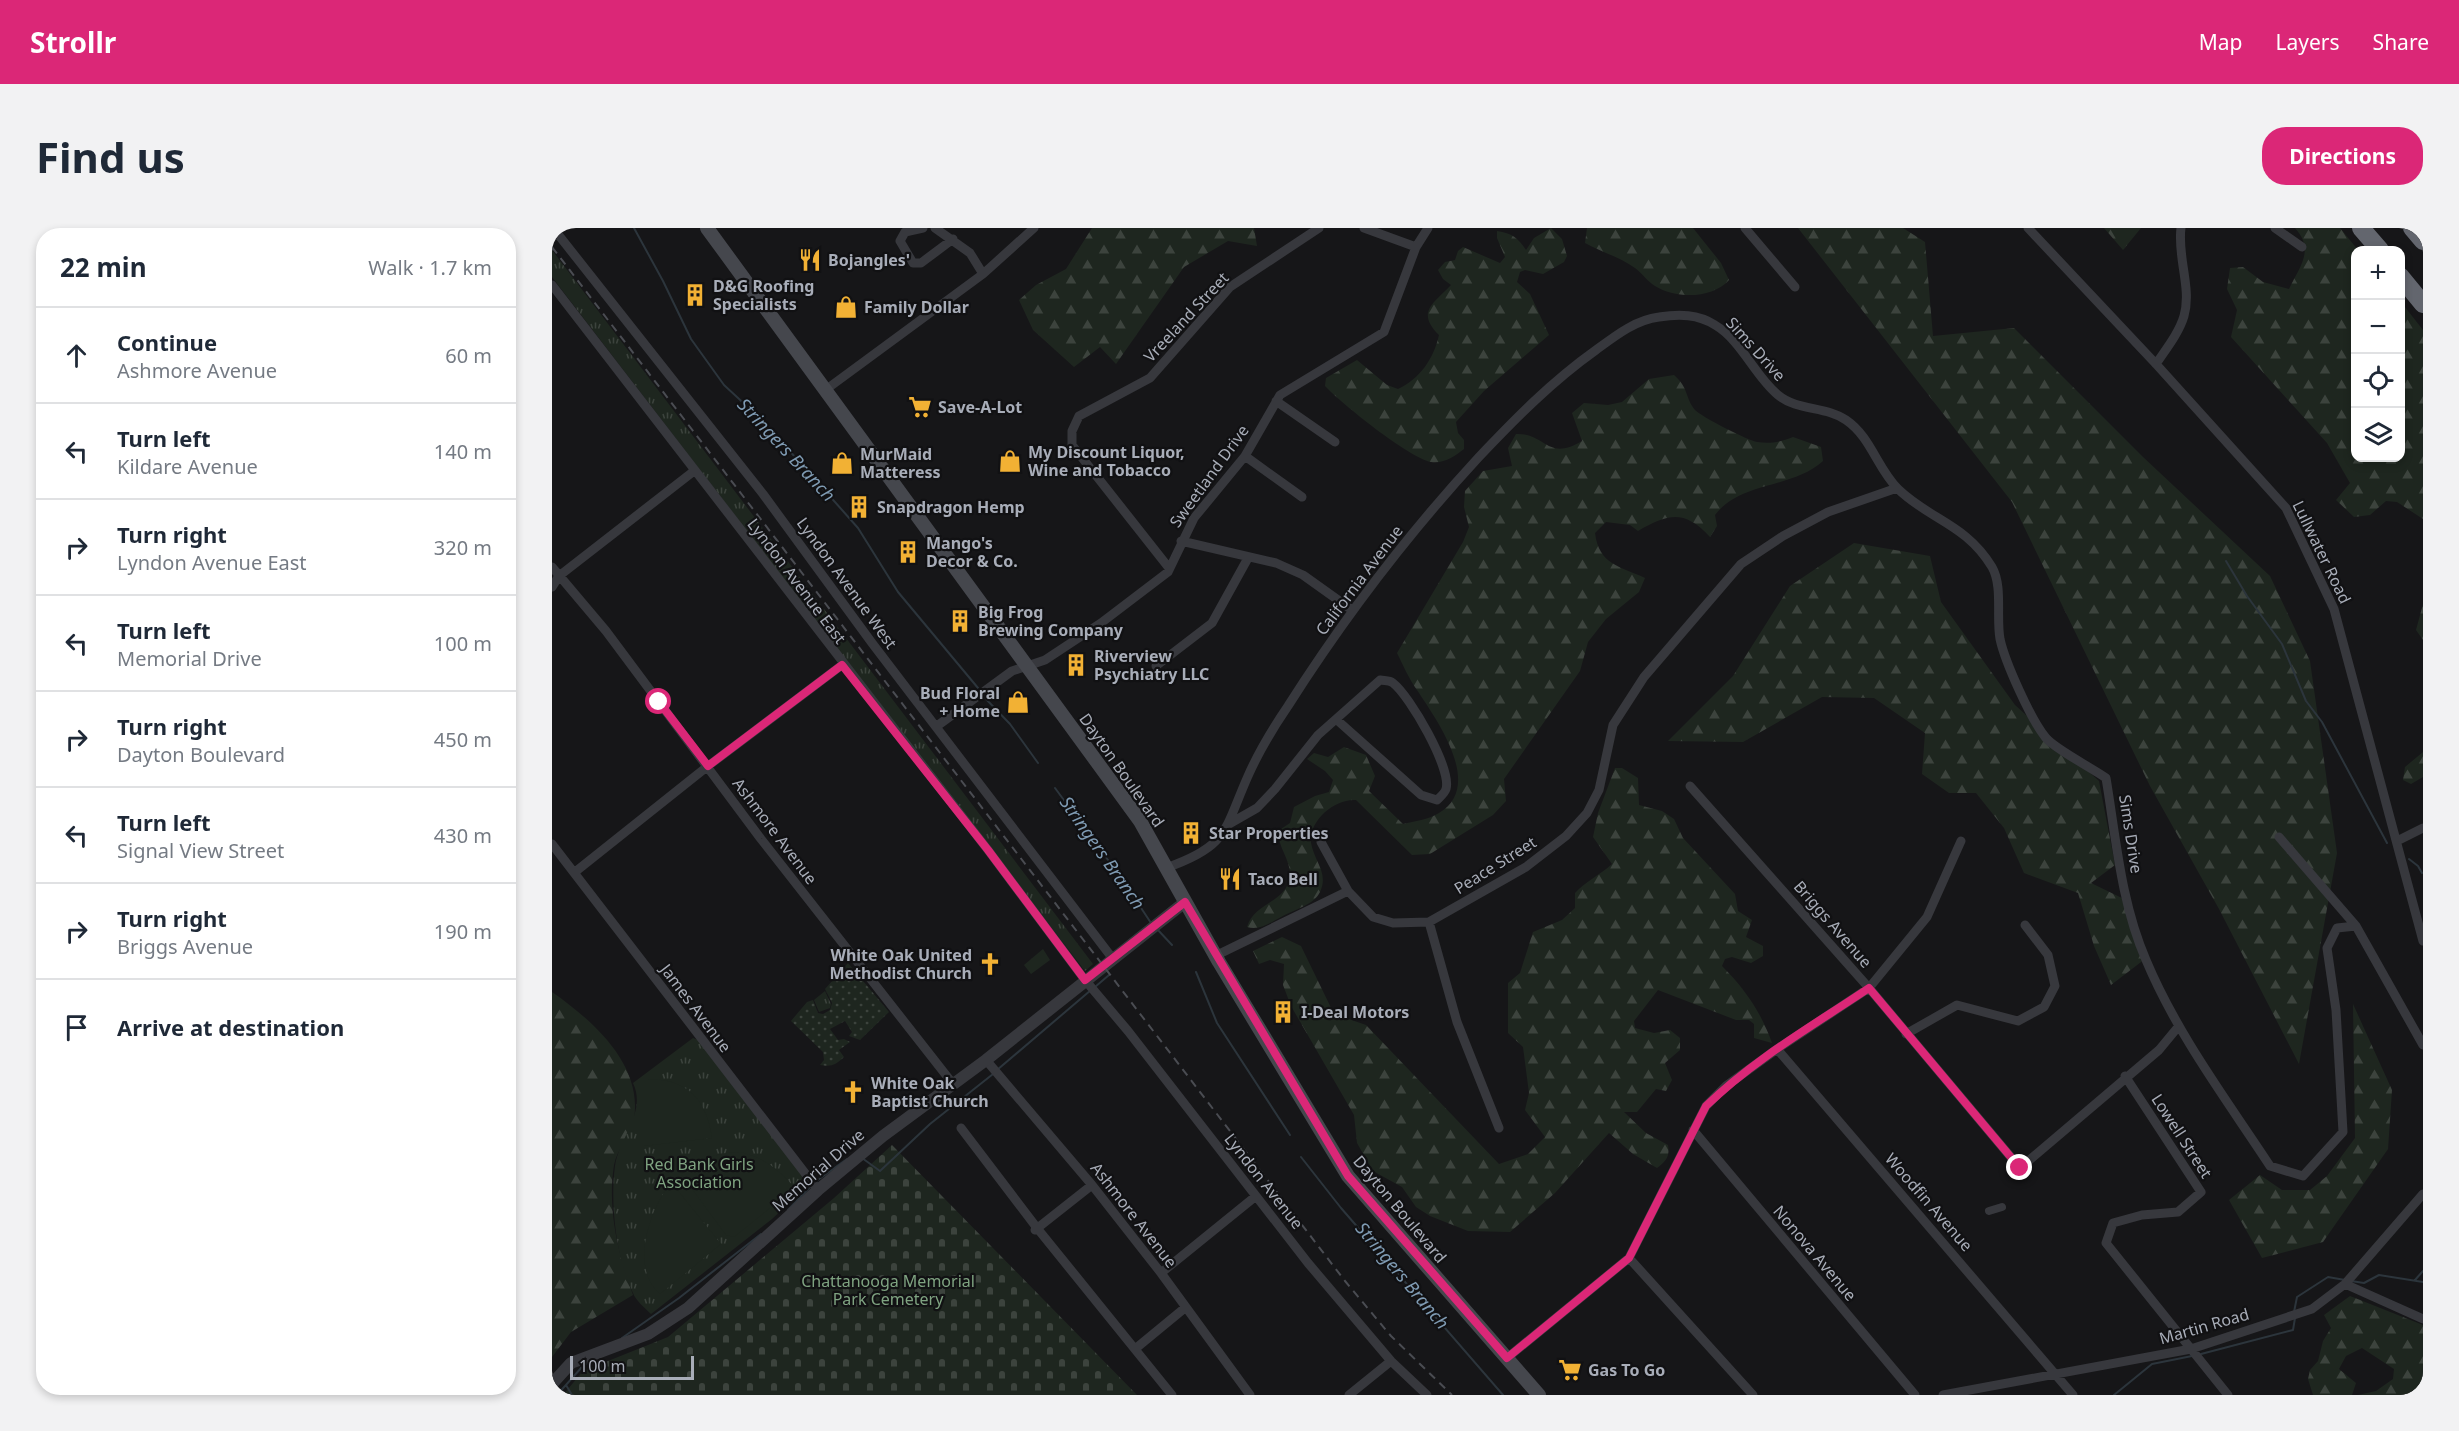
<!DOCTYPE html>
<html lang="en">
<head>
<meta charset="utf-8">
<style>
  body { margin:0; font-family:"Noto Sans",sans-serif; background:#f2f2f3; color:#1f2937 }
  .controls { position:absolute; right:18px; top:18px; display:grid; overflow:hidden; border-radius:12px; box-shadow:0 3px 9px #0003 }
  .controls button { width:54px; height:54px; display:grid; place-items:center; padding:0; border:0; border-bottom:2px solid #e0e1e3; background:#fff; color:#1f2937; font:30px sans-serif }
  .scale { position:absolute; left:18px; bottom:15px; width:124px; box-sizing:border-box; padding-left:6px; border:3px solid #a8adb8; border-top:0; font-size:16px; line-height:21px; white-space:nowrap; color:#a8adb8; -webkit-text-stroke:4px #111113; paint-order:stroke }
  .stop { position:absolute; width:18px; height:18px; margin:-14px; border:4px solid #db2777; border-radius:50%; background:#fff }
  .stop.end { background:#db2777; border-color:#fff; box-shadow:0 2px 6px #0008 }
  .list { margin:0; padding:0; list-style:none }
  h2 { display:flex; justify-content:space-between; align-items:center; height:78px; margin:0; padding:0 24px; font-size:26px }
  h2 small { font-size:20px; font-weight:400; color:#747a83 }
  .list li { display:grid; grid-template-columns:39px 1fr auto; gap:18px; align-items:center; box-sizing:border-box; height:96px; padding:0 24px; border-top:2px solid #e0e1e3 }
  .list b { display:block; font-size:22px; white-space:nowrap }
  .list p { margin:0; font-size:20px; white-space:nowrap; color:#747a83 }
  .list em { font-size:20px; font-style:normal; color:#747a83 }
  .icon { flex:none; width:33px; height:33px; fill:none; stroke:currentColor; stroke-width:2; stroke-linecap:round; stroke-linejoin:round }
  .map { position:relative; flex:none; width:1871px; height:1167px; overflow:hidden; border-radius:24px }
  header { display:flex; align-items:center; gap:36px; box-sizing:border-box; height:84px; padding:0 30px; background:#db2777; color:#fff }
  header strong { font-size:28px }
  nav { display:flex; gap:33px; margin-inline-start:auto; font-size:21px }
  .intro { display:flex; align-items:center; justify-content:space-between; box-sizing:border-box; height:144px; padding:0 36px }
  h1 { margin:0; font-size:42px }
  .button { padding:15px 27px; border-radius:24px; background:#db2777; color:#fff; font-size:21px; font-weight:700 }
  main { display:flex; gap:36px; padding:0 36px }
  aside { flex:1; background:#fff; border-radius:24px; box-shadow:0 3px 9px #0003 }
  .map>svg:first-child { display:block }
  .grass { fill:url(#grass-dots) }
  .forest { fill:url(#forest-firs) }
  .cemetery { fill:url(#cemetery-stones) }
  .park { fill:url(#park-tufts) }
  .pitch { fill:#1e261f }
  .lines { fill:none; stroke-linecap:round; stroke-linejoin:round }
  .stream { stroke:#2c353c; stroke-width:2 }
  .pedestrian { stroke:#37383d; stroke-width:8 }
  .minor { stroke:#37383d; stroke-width:9 }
  .tertiary { stroke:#37383d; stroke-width:12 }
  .secondary { stroke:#45474d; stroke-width:14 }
  .motorway { stroke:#63666e; stroke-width:18 }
  .rail { stroke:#4a4c52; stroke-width:2; stroke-dasharray:8 6; stroke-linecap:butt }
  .route { stroke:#db2777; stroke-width:8 }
  .labels { text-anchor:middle; stroke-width:4.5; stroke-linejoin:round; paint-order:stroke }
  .poi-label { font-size:16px; font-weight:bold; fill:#a8adb8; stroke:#111113; text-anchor:start }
  .street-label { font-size:16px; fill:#a8adb8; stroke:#111113 }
  .park-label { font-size:16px; fill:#7fa381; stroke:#111113 }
  .water-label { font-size:18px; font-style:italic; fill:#7f9bb3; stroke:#111113 }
</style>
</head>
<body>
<header>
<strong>Strollr</strong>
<nav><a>Map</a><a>Layers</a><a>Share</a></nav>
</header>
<div class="intro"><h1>Find us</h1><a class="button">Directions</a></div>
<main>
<aside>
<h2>22 min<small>Walk · 1.7 km</small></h2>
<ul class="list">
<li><svg class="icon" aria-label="ahead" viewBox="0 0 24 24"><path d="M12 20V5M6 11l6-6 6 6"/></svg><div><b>Continue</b><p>Ashmore Avenue</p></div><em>60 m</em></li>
<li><svg class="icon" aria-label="left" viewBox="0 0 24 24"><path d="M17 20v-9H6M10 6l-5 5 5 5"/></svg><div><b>Turn left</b><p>Kildare Avenue</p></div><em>140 m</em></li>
<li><svg class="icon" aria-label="right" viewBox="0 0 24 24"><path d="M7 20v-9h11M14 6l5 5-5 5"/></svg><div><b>Turn right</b><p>Lyndon Avenue East</p></div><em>320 m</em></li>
<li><svg class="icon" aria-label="left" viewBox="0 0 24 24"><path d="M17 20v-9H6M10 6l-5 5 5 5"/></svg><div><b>Turn left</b><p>Memorial Drive</p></div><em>100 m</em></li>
<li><svg class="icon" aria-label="right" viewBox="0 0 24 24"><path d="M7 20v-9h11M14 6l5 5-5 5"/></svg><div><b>Turn right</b><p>Dayton Boulevard</p></div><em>450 m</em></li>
<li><svg class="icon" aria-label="left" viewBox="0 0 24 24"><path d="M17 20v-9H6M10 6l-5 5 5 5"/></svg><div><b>Turn left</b><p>Signal View Street</p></div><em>430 m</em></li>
<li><svg class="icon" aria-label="right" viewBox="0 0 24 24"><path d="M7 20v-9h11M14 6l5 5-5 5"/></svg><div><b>Turn right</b><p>Briggs Avenue</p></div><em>190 m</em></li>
<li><svg class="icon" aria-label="arrive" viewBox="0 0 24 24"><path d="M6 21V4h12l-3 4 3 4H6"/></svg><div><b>Arrive at destination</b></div></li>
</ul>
</aside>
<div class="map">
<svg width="1871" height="1167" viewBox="0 0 1871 1167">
  <defs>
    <pattern id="grass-dots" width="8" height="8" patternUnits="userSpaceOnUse" patternTransform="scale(1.5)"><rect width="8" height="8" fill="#1e261f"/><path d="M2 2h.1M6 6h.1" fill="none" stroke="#3c433d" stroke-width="1.8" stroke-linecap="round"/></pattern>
    <pattern id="forest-firs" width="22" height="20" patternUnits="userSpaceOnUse" patternTransform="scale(1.5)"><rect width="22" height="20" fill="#1e261f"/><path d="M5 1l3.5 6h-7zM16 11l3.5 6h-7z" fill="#3c433d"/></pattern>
    <pattern id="cemetery-stones" width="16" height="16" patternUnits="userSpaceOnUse" patternTransform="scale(1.5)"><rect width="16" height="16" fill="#1e261f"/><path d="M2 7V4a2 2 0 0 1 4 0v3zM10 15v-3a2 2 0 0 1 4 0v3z" fill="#3c433d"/></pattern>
    <pattern id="park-tufts" width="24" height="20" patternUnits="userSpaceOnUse" patternTransform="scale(1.5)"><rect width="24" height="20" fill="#1e261f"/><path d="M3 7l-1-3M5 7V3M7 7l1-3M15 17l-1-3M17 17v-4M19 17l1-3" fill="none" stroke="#3c433d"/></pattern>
  </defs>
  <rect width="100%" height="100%" fill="#161618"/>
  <path class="grass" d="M296,735L337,784L308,812L297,808L300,804L293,793L278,801L286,812L292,811L298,814L287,822L292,829C283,837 280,839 268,837L272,832L271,824L239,793L255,774L261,772L266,785L271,786L278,782L280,775L273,761Z"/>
  <path class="forest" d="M540,0H702L705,18L676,13L632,39L564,136L548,119L522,139L481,102L467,72L484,57L514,41Z
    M999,0L1010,11L1015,28L1012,34L991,46L973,42L968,44L965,54L978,66L997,107L932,163L904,194L906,205L912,212V221C903,228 892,236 879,234C856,229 790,176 773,158L774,150L805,132L835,157L846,161C868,151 882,130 887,107C864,84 881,76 899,57L891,51L886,42L893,34L903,32L906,23L911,19L948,35L953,29L945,10V3C960,5 966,10 974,22L982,10Z
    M1035,0H1141L1169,35L1177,52C1160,71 1124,71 1103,58C1095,53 1090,45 1083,40C1068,29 1049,24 1033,15Z
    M1246,0H1351L1373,14L1381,108L1462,100L1591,229L1718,348L1758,433L1785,625L1747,836L1667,681L1598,558L1460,274Z
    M1552,0H1589L1571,22Z
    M1743,0H1788L1806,22H1804V230H1848L1849,74L1871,102V291L1845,274L1834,273L1818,287L1802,289L1784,272L1798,255L1775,215L1679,109L1685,82L1675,61L1678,40L1691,39L1711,54L1737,61C1748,38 1763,22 1743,0Z
    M1122,147C1137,160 1133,170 1143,182C1148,188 1197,213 1205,214C1218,216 1229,214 1241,209L1269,219L1271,233C1240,261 1189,253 1163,287L1165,298L1158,309C1132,281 1116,286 1086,303L1078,297L1054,294L1043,305C1047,337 1068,338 1093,350L1087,364L1054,391L1036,414L1028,443L952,551L954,573L941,587L878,626L860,627L804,572C783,570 756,593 759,615C762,633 777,645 768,664C762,677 741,682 729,689C718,695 707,703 695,699C702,674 735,675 738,648C739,632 726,620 726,603L738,595L742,579L763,568L777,564L781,552L773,543L755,531L762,525L776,529L792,519L814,527L823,548L817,563L851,596C863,593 876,592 887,585C933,558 884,491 865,462C857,451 851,437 845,425L911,314L917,299L912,279L913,263L931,243L960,238L956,220L964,206C994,205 995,234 1030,213L1020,185L1032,175L1056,177L1070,174L1097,151Z
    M1302,315L1378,328L1389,374L1463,477L1547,553L1563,637L1539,655L1574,672L1593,731L1559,757L1542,718L1526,665L1472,645L1452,600L1424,565H1397L1370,546L1373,505L1322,470L1270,469L1191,514L1116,513L1181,448L1238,358Z
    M1871,376V412L1864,402Z
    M1871,524V549L1859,556L1851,552L1853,539Z
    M1063,540H1070L1086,550L1087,577L1110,583L1122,591L1131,610L1183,666L1186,683L1200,692L1194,709L1211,718V728L1199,735L1180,729L1173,731L1170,738C1193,761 1209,784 1220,815L1202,810V796L1197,792H1184L1106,762L1082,793L1083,800L1102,805L1118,802L1128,810V822L1113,835L1120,852L1114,863L1104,861L1085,884H1072L1094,905L1116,917C1118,929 1114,933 1105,940L1081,926L1057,905L1003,965L958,1004L916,1003L878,988L864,979L850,959L821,943L805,915L802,887L739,778L731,757L732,736L718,732L707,736L701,723L730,709L749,718L782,786L814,797L947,936L976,926L993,909L973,882L977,865L971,819L956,805V755L968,745L981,704L1010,692L1023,680V665C1034,653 1048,647 1060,636L1041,609L1046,585Z
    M0,764C40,792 91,836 82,891C79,907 65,921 62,937C55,981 66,1026 81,1067L19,1104L0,1129Z
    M1801,776L1840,862L1836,921L1771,1014L1710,1030L1677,972L1708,947L1730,962H1758L1775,948L1803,910Z
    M1798,1068L1871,1097V1167H1806L1824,1163L1841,1151L1842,1141L1810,1120L1794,1128L1787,1141L1804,1155L1800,1167H1761L1756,1151L1758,1142L1766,1133L1771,1113L1779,1100L1772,1087Z"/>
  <path class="cemetery" d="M340,917L585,1167H11L31,1143L116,1109L282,970Z"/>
  <path class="park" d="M0,22L541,736L533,743L0,49Z
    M491,721L498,732L479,746L472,737Z
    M273,763L279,776L278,780L267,784L262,772Z
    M141,810L146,812L258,955L220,991L99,1086C93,1080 84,1073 81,1065C64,1031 58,975 63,938C67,910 95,884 81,855Z"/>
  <path class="pitch" d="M92,851C134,850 154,869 160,910L92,918Z
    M188,924C212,929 227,942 243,960L182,1009L174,1007L129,946C146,930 165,925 188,924Z
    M119,954L169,1016L108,1066C77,1039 98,982 119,954Z"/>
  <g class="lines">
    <path class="stream" d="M82,0L111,53L139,111L172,157L212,194L306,300L346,364L426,460
      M1674,333L1695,368L1730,416L1754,473L1770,494L1835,615
      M432,469L458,496L486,535
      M503,560L570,651L599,695
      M1857,631L1866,638L1870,645
      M605,701L620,717
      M644,744L665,795L738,907
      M543,759L557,747
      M445,842L539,762
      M749,929L789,980L951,1167
      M310,930L328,943L378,896L441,846
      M263,954L295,931
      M236,982L259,958
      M1863,1052L1871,1043
      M1799,1053L1812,1055L1827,1047L1871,1054
      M1742,1084L1745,1069L1776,1049L1793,1052
      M70,1110L127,1070L209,1006
      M1649,1126L1741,1102L1743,1090
      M14,1157L20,1167
      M5,1167L30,1139L42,1131
      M1562,1167L1600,1136L1640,1128"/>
    <path class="pedestrian" d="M1437,983L1450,979"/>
    <path class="minor" d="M1,0L211,266L320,415L561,731
      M371,0L353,4L348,13L361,35H369L401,11
      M383,0L418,25L431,46
      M812,0L864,19
      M1193,0L1243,59
      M1476,0L1604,136L1734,280L1782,381L1871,713
      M1723,0L1750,19
      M0,57L436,622L533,752L576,803L756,1035L839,1133L875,1167
      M1604,136C1614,121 1627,105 1632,88C1640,60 1625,29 1629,0
      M272,163L431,46L482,0
      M724,173L783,214
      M693,228L750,269
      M629,313L724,335L751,347L800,382
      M0,339L54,403L209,611L401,856
      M617,340L520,217V203L527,188L598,150L678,59L767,0
      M0,359L7,348L142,243
      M604,438L660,395L696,330
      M385,498L460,443L493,432L549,395L616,344L642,290L693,228L728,167L832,104L864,19L876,0
      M1138,558L1317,760L1468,940L1607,822L1626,799
      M677,596L705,580L723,561L766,507L828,452C833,453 837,452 841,455C858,468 900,541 894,561C893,565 888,569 885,572L869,567L785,492
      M1727,609L1804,698L1871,817
      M1845,613L1871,600
      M769,614L796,663
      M0,616L266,962
      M614,640C677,618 672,602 696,548C707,523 721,500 736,478C792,390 855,307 926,230C963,191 999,154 1044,122C1063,108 1083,92 1107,89C1127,86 1146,86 1163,97C1190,113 1202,147 1226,167C1245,183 1274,178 1294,192C1319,209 1325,240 1346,261C1378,292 1414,296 1440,339C1451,358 1444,389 1448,411C1453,434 1479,492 1494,510C1503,521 1540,540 1554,550C1564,610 1569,675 1594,732C1625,806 1674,871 1718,938L1751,948L1791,904L1784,782L1775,720L1785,700L1804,698
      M23,644L156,538L290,437
      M877,694L905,794L947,900
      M663,728L796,663L821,689L841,695L877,694L974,639L1014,608L1035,585L1047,562L1061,497L1092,449L1189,336L1231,308L1276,284L1345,260
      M1354,806L1405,777L1466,793L1492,779L1503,758L1496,727L1473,697
      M1225,821L1521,1167
      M434,832L540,957L609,1045L698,1167
      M1573,848L1649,964L1626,984L1590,987L1561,995L1554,1015L1676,1167
      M409,900L485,1000L620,1167
      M1141,902L1363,1167
      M483,1002L540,957
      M1077,1030L1201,1167
      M609,1045L704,968
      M1793,1056L1871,1091
      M583,1121L634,1079
      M955,1130L1077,1030L1154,878L1174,858L1225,821L1317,760L1375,689L1409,613
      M797,1167L839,1133
      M1391,1167L1639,1121L1760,1081L1793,1056L1871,966"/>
    <path class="tertiary" d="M0,1156L19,1135L96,1106L136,1080L266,962L331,908L434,832L633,674"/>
    <path class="secondary" d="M155,0L588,593L667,734L796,948L987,1167"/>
    <path class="motorway" d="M1809,0L1828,22
      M1860,0L1871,13
      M1848,48L1871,76"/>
    <path class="rail" d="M0,19L793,1053L839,1108L900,1167"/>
  </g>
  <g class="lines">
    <path class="route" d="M107,474L156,538L290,437L436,622L533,752L633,674L796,948L955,1130L1077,1030L1154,878C1202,831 1262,797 1317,760L1468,940"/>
  </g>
  <defs>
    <g id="restaurant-bare" transform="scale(1.8)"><path d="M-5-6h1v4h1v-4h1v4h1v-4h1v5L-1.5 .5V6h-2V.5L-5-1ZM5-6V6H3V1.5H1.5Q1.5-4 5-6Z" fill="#f2b134" stroke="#111113" stroke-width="2.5" paint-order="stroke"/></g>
    <g id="building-bare" transform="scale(1.8)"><path d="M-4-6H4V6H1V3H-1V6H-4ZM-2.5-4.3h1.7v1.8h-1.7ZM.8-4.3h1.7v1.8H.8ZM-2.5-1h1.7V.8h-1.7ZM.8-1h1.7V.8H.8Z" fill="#f2b134" stroke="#111113" stroke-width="2.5" paint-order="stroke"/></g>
    <g id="shop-bare" transform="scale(1.8)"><path d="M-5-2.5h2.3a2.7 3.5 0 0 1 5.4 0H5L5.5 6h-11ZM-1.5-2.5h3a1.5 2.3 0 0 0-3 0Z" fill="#f2b134" stroke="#111113" stroke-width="2.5" paint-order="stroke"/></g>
    <g id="supermarket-bare" transform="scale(1.8)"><path d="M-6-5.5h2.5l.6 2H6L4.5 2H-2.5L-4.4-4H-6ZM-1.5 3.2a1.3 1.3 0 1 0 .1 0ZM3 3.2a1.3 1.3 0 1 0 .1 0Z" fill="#f2b134" stroke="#111113" stroke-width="2.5" paint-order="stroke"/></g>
    <g id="church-bare" transform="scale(1.8)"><path d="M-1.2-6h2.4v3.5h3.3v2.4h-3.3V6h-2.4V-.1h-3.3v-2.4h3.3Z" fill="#f2b134" stroke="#111113" stroke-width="2.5" paint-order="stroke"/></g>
  </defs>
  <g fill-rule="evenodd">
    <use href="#restaurant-bare" x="258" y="32"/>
    <use href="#building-bare" x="143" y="67"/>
    <use href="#shop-bare" x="294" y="79"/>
    <use href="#supermarket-bare" x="368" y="179"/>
    <use href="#shop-bare" x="458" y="233"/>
    <use href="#shop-bare" x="290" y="235"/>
    <use href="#building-bare" x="307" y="279"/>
    <use href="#building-bare" x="356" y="324"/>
    <use href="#building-bare" x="408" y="393"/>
    <use href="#building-bare" x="524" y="437"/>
    <use href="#shop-bare" x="466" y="474"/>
    <use href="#building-bare" x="639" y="605"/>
    <use href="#restaurant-bare" x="678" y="651"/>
    <use href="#church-bare" x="438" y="736"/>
    <use href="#building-bare" x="731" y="784"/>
    <use href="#church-bare" x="301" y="864"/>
    <use href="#supermarket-bare" x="1018" y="1142"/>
  </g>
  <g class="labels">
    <g class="poi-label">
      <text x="276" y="38">Bojangles'</text>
      <text x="161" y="64">D&amp;G Roofing<tspan x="161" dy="18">Specialists</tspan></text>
      <text x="312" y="85">Family Dollar</text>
      <text x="386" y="185">Save-A-Lot</text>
      <text x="476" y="230">My Discount Liquor,<tspan x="476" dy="18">Wine and Tobacco</tspan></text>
      <text x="308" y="232">MurMaid<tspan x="308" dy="18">Matteress</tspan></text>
      <text x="325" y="285">Snapdragon Hemp</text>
      <text x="374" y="321">Mango's<tspan x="374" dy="18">Decor &amp; Co.</tspan></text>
      <text x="426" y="390">Big Frog<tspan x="426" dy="18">Brewing Company</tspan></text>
      <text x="542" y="434">Riverview<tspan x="542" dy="18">Psychiatry LLC</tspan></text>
      <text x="448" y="471" text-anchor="end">Bud Floral<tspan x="448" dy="18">+ Home</tspan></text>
      <text x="657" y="611">Star Properties</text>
      <text x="696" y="657">Taco Bell</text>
      <text x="420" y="733" text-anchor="end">White Oak United<tspan x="420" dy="18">Methodist Church</tspan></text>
      <text x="749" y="790">I-Deal Motors</text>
      <text x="319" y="861">White Oak<tspan x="319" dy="18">Baptist Church</tspan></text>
      <text x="1036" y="1148">Gas To Go</text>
    </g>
    <g class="street-label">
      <text transform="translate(634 89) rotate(-47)" y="6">Vreeland Street</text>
      <text transform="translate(1204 121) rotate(48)" y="6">Sims Drive</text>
      <text transform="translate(657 248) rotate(-54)" y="6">Sweetland Drive</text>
      <text transform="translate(1770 324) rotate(64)" y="6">Lullwater Road</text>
      <text transform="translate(807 352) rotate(-53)" y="6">California Avenue</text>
      <text transform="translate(245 353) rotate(53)" y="6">Lyndon Avenue East</text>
      <text transform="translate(295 355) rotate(54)" y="6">Lyndon Avenue West</text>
      <text transform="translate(570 542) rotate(55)" y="6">Dayton Boulevard</text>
      <text transform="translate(223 603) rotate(53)" y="6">Ashmore Avenue</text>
      <text transform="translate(1579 606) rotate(81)" y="6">Sims Drive</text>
      <text transform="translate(943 637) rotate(-32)" y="6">Peace Street</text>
      <text transform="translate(1281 696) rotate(49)" y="6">Briggs Avenue</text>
      <text transform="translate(144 780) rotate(53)" y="6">James Avenue</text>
      <text transform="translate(1630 908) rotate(57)" y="6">Lowell Street</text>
      <text transform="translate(266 942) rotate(-41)" y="6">Memorial Drive</text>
      <text transform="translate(712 953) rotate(52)" y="6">Lyndon Avenue</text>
      <text transform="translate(1377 974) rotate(49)" y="6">Woodfin Avenue</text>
      <text transform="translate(848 981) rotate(50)" y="6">Dayton Boulevard</text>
      <text transform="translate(582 987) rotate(52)" y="6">Ashmore Avenue</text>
      <text transform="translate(1263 1025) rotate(50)" y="6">Nonova Avenue</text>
      <text transform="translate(1652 1098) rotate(-16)" y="6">Martin Road</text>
    </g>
    <g class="park-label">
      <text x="147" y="942">Red Bank Girls<tspan x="147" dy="18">Association</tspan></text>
      <text x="336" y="1059">Chattanooga Memorial<tspan x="336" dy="18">Park Cemetery</tspan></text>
    </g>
    <g class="water-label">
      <text transform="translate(234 222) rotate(47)" y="6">Stringers Branch</text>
      <text transform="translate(550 625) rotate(55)" y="6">Stringers Branch</text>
      <text transform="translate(850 1048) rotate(50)" y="6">Stringers Branch</text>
    </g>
  </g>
</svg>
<div class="controls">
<button>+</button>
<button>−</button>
<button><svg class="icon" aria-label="locate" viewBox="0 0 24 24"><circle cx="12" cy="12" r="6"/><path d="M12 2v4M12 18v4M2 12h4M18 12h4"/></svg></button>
<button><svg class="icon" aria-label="layers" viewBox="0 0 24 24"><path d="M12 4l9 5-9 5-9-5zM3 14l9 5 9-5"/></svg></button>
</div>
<div class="scale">100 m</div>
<div class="stop" style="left:107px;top:474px"></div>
<div class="stop end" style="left:1468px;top:940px"></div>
</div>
</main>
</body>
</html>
